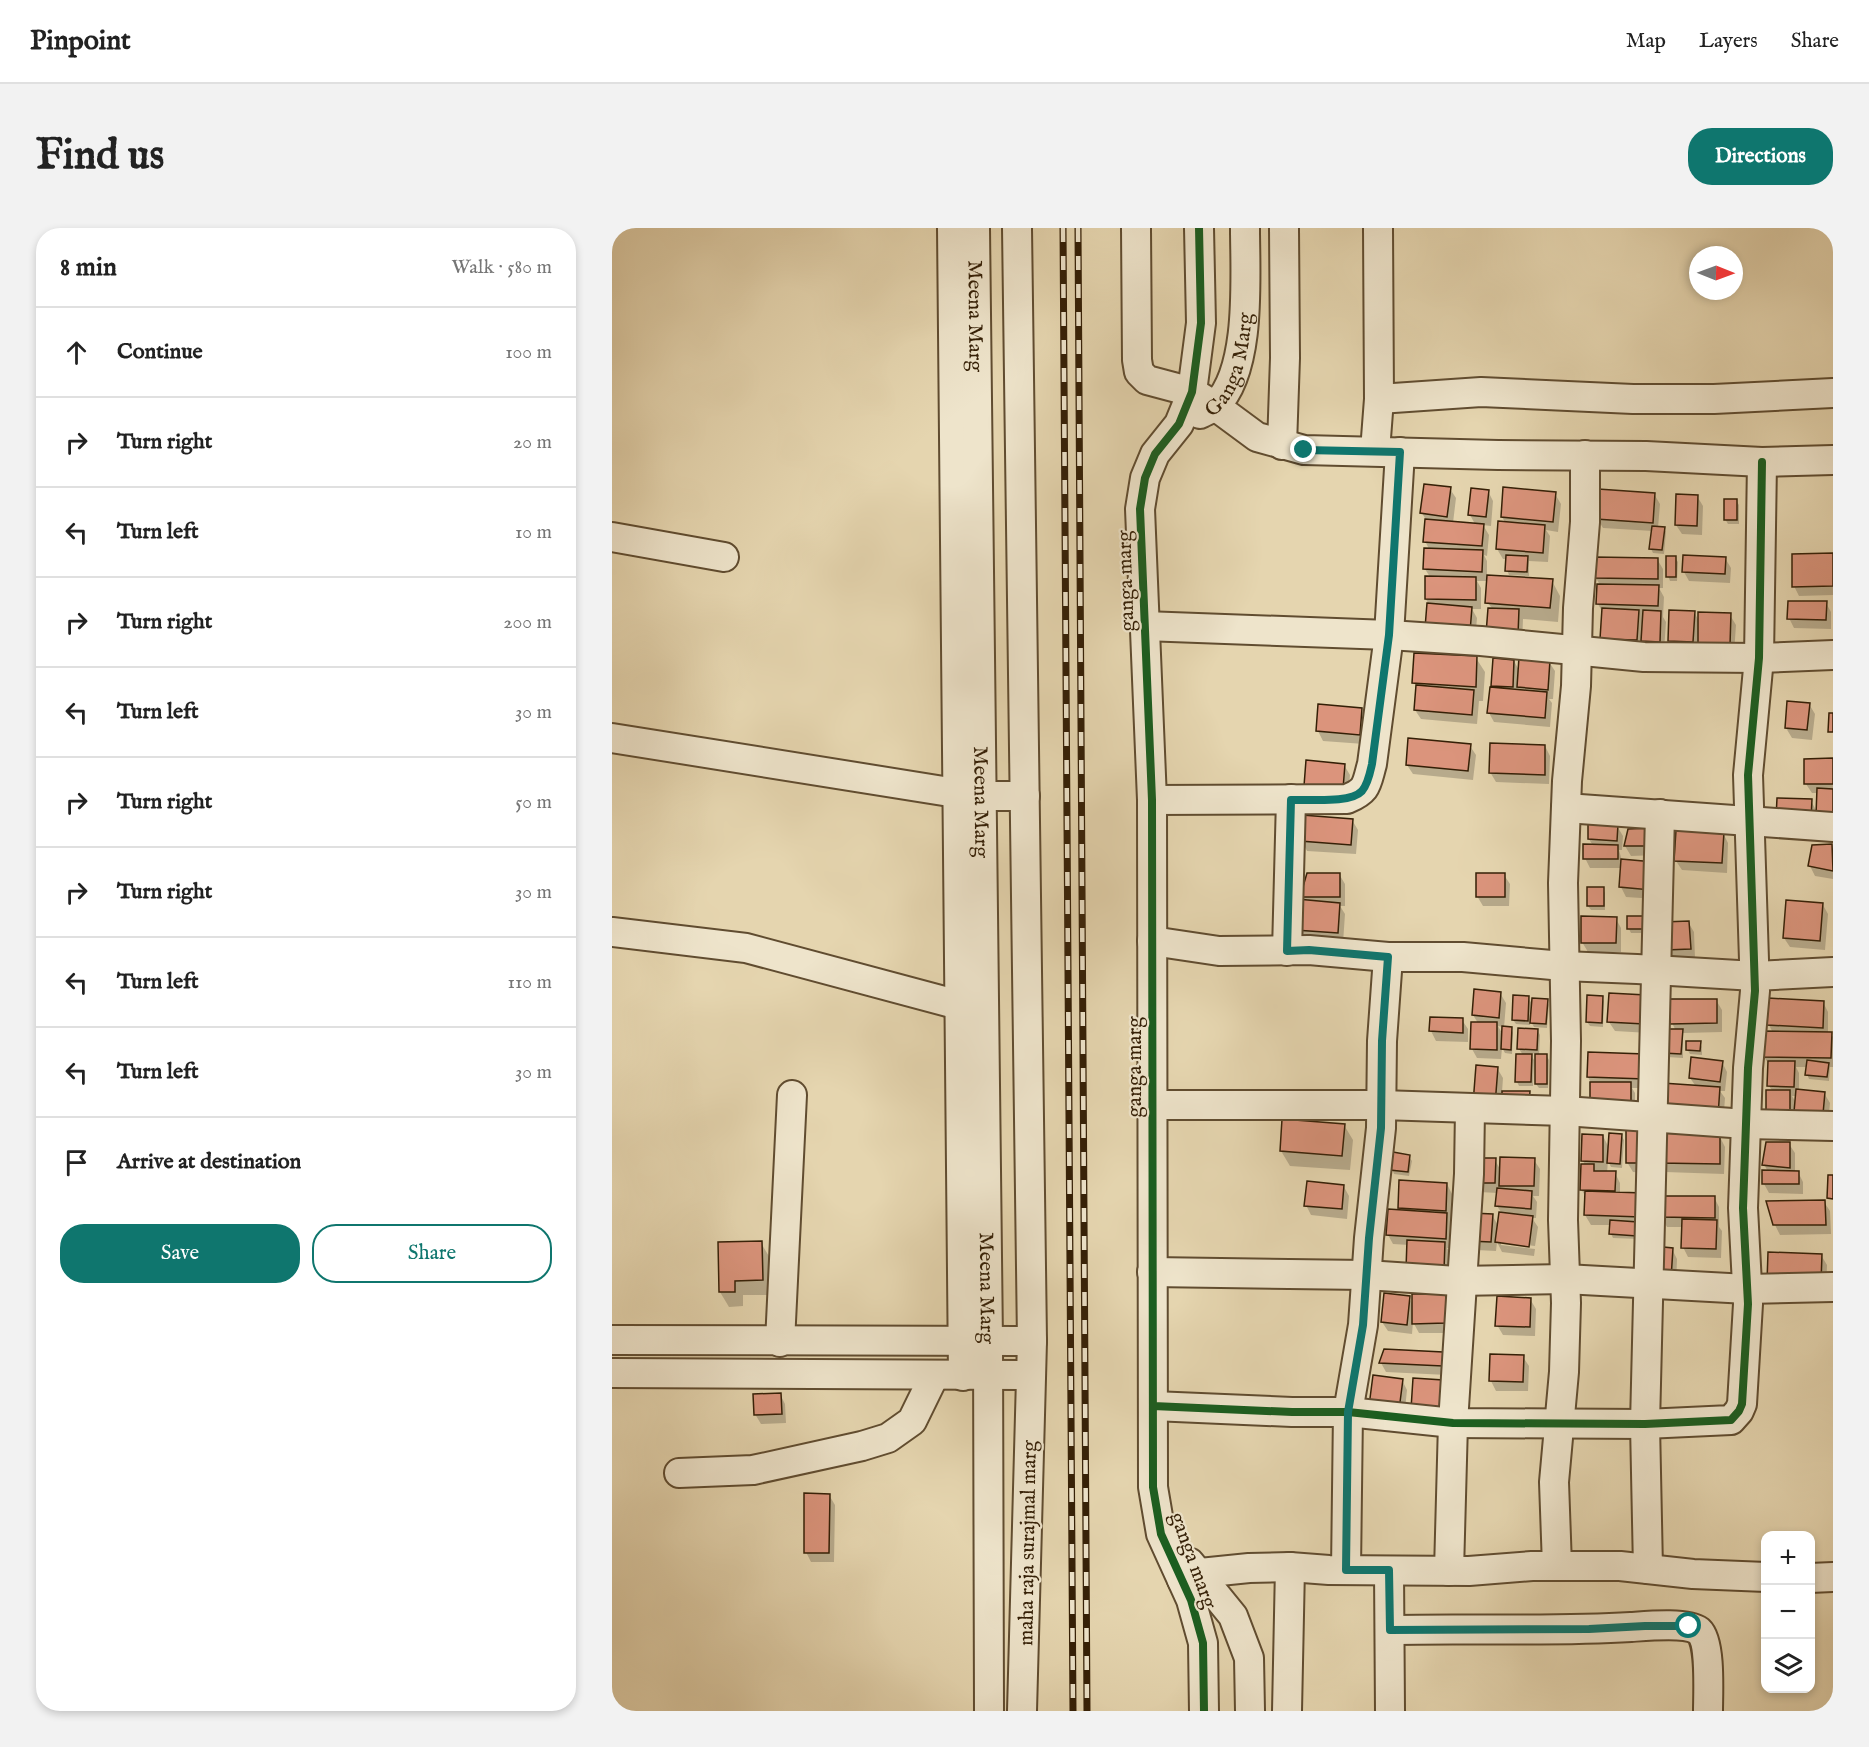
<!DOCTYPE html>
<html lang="en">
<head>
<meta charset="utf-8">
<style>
  body { margin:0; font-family:"IM FELL English",serif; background:#f2f2f2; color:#222 }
  .controls { position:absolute; right:18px; bottom:18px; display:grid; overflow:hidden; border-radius:12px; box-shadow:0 3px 9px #0003 }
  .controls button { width:54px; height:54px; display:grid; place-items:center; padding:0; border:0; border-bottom:2px solid #e0e0e0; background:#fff; color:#222; font:30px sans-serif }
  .compass { position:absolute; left:1077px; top:18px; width:54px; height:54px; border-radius:50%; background:#fff; box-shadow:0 3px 9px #0003; rotate:91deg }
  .stop { position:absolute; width:18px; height:18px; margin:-14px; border:4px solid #0f766e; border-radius:50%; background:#fff }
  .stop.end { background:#0f766e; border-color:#fff; box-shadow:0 2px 6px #0008 }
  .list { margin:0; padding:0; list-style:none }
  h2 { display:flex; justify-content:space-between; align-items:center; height:78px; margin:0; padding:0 24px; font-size:26px }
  h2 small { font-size:20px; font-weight:400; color:#767676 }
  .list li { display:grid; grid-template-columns:39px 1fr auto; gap:18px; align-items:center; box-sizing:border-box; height:90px; padding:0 24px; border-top:2px solid #e0e0e0 }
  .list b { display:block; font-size:22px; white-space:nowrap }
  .list em { font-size:20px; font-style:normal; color:#767676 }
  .actions { display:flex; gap:12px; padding:18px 24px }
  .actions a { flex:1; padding:14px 0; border:2px solid #0f766e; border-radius:24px; text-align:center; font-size:21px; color:#0f766e }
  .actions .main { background:#0f766e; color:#fff }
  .icon { flex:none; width:33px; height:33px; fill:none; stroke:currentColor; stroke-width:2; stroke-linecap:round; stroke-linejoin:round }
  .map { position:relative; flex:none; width:1221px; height:1483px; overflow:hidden; border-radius:24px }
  header { display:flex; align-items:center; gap:36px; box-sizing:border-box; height:84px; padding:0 30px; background:#fff; border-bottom:2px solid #e0e0e0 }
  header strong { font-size:28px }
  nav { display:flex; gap:33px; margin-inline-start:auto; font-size:21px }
  .intro { display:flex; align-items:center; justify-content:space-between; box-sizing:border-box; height:144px; padding:0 36px }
  h1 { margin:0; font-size:42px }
  .button { padding:15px 27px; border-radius:24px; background:#0f766e; color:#fff; font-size:21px; font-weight:700 }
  main { display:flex; gap:36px; padding:0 36px }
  aside { flex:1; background:#fff; border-radius:24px; box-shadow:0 3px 9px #0003 }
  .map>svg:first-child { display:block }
  .shadow { fill:#0003; fill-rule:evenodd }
  .building { fill:#db947c; stroke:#341f06; stroke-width:1.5 }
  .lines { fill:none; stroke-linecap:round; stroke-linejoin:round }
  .minor-casing { stroke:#604c30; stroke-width:32 }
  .minor { stroke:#eee4cb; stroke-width:28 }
  .rail-casing { stroke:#341f06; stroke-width:7 }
  .rail { stroke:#eee4cb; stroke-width:4.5; stroke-dasharray:14; stroke-linecap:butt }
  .cycleway-casing { stroke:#eee4cb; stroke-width:11 }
  .cycleway { stroke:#1b5e20; stroke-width:8 }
  .route { stroke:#0f766e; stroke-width:8 }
  .labels { text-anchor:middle; stroke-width:4.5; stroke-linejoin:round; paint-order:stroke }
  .street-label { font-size:21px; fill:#341f06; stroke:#eee4cb }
</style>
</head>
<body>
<header>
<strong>Pinpoint</strong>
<nav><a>Map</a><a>Layers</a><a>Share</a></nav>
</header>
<div class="intro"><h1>Find us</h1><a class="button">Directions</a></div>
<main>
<aside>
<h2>8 min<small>Walk · 580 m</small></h2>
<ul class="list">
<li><svg class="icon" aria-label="ahead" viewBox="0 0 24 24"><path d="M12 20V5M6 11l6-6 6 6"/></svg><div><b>Continue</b></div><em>100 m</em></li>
<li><svg class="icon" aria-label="right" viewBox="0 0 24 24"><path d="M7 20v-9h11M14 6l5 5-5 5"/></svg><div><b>Turn right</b></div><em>20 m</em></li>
<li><svg class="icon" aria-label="left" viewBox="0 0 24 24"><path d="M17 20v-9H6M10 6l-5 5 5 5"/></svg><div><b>Turn left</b></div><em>10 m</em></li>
<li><svg class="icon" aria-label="right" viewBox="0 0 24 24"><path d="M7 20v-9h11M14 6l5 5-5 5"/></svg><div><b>Turn right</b></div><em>200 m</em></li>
<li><svg class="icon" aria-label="left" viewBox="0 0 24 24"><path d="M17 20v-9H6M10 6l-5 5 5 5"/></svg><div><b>Turn left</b></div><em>30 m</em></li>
<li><svg class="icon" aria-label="right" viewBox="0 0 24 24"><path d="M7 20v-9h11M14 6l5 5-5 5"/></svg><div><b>Turn right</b></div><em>50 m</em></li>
<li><svg class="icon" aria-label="right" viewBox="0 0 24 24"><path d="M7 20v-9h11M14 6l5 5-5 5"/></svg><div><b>Turn right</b></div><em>30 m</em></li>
<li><svg class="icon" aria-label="left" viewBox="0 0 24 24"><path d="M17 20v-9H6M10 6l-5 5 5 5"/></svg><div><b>Turn left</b></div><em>110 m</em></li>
<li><svg class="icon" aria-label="left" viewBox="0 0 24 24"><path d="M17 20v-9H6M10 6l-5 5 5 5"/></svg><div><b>Turn left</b></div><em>30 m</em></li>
<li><svg class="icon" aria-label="arrive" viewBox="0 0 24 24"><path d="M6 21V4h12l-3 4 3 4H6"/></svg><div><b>Arrive at destination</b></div></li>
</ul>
<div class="actions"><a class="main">Save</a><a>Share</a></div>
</aside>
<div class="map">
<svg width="1221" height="1483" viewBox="0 0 1221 1483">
  <rect width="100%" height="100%" fill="#e5d5af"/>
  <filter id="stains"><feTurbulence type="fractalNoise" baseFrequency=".00333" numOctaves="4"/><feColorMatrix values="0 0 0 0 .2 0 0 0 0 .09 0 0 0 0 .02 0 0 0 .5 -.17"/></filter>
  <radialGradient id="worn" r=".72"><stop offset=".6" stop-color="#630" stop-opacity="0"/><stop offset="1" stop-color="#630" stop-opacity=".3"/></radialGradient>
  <path class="shadow" d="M838,261L844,270L841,295L863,296L858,287L876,263L881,273L879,298L871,297L877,307L875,328L872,327L875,333V348L940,353L948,368L946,394L911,391L910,417L875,374L876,353H865L869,360V381H860L865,390L863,413L815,400L816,375L814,371L818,349L813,341L817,321L813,313L814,292L810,285Z
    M943,266L949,276L946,304L934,302L938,308L936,334L917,333V348L897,347L895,342V331H891L885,321L894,296L890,289Z
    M1042,266L1048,276L1046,300H1052L1054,304L1052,326L1041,325L1039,321L1041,303L991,300L985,290Z
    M1085,268L1091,278L1090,307L1070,306L1064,297Z
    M1124,272L1127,277V296H1116L1113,291Z
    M1221,326V367L1187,368L1182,358Z
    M1063,330L1066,334L1065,353H1058L1056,348Z
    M1113,330L1119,340L1118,355L1077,353L1072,344Z
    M1045,331L1051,341V360H1047L1052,369L1051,389L1054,394L1052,423L1036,422L1031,412L1030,421L996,420L991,385L986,376L988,357L984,350Z
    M1214,375L1219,384V401L1182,400L1177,390Z
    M1082,384L1088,395L1118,387L1124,397L1122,426L1063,422L1057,413Z
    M864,430L873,444L871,473H867L865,496L809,491L803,482L805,460L802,455Z
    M902,433L908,444L937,434L943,443L941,471H937L940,475L938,499L882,494L877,485L883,461L880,457Z
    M1197,476L1203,486L1200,512L1180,510L1174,500Z
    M749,481L754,491L752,516L711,513L706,503Z
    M858,518L864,527L861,552L801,546L795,537Z
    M933,518L938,528L937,556L884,554L878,544Z
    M1221,531V596L1172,600L1199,573L1205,584L1206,565H1200L1194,556Z
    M732,537L738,547L736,570L699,567Z
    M740,592L746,602L744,626L695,623L690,613Z
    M1005,598L1011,608L1010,622H1007L1010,633L1044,671L1014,669L1009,659L1010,640H978L973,630L981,618L977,611Z
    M1017,602L1045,627L1019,628L1013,618Z
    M1111,605L1116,615L1115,645L1070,642L1064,633Z
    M1219,618L1221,621V651L1203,648L1198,638Z
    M727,646L733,656V678H728L733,686L731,715L690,711L684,702L693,674L690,669Z
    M892,647L898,656L897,678H871L865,668Z
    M991,661L993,665V682H979L976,678Z
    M1211,677L1216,686L1213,722L1178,719L1172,710Z
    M1033,690L1035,705H1019L1017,701Z
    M1004,691L1009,700V724H976L970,714Z
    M1076,694L1082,704L1083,730L1060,732L1055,722Z
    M888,765L894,775L892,800H899L901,805L900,826L893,825L890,820L889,831L865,830L860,821L866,795L861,787ZM886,798L891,799V807Z
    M1033,768L1037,805L1003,803L997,794Z
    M903,769H916L921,778L935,773L937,777L935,800L922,799L918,792V797L904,796L901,792Z
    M990,769L992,773L991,799L978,798L975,794Z
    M1104,772L1110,782V804L1071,805V830L1055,829L1053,824L1064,803L1060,795Z
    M1211,774L1216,784V806H1219L1221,809V839H1218L1217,853L1197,851L1195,846L1196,839H1184L1187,845V863L1212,865L1218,875L1216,895H1183L1157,858L1158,838L1152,829L1161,805L1157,797ZM1180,868H1185V876Z
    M850,792L856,801V814L824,813L819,803Z
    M926,803L928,807L927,827H934L937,832L936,860H927L924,856L925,826L918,825L922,832L921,858H907L905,854L911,827L907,821Z
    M1088,815L1090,819V827L1078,826L1075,821Z
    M1032,827L1037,860H1020L1023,865V891L979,855L976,849Z
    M1110,834L1115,844L1113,863H1108L1113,870L1111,897L1078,850Z
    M885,840L891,850L890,864L917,865L919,869L868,885Z
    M732,897L741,912L738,942L678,938L669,923Z
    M1031,904L1036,945L1021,944L1015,934Z
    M1009,907L1012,912L1010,940L999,939L996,933L995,945H1003L1008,955V965L1035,976L1027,1011L1001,1010L999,1006V997H979L973,987L974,969L969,961L973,937L971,933L991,908L997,920Z
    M1108,909L1113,919L1112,946L1053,944L1048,934Z
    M1177,916L1183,925V944H1186L1191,954V966L1157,965L1152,956L1156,944L1152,936Z
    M797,929L800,933L797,948L782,946L780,941Z
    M883,932L889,943L922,932L928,941L927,968H921L925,974L924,990H920L926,999L923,1018L889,1014V1017L923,1021L922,1028L890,1024L885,1014L884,1023L864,1022L858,1012L880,987L887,999L889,984L885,978L886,965L867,964L861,954Z
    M835,956L840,966L839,1020H835L838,1025L837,1051L797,1017L781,1016L776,1007L789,983L787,980Z
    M732,959L737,968L735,991L699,987L694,977Z
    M1102,969L1107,979V999L1110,1003L1109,1030L1076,1029L1071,1019V999H1055L1049,989Z
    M1212,974L1218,983L1219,1006L1168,1007L1163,997Z
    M149,1015L158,1030V1067H131V1078L117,1079L108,1064Z
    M1060,1021L1065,1031L1064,1060L1047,1059Z
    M1209,1027L1215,1037L1214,1064L1162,1063Z
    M833,1067L838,1077V1105H807L801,1094L800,1106L776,1103L770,1094L797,1070L801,1077Z
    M918,1071L924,1081L923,1108L891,1107L885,1097Z
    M830,1126L836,1135L835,1147L774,1144L769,1135Z
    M911,1129L917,1138L916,1163H884L879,1153Z
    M790,1152L795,1162L792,1191L764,1187Z
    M168,1166L173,1176L174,1195L149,1196L143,1186Z
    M217,1267L223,1277L222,1334H199L194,1324Z"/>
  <path class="building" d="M812,256L839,259L835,289L808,285Z
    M891,259L944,264L941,294L889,289Z
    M859,260L877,262L874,289L856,287Z
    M986,261L1043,265L1041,295L984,291Z
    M1064,266L1086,267L1085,298L1063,297Z
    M1112,271H1125V292H1112Z
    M813,291L872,296L870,318L811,314Z
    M886,293L933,297L931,325L884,321Z
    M1040,298L1053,299L1050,322L1037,321Z
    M812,320L871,322L870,344L811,341Z
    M1221,325V358L1180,359V326Z
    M894,327L916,328L915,344L893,343Z
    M1071,327L1114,329L1113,346L1070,344Z
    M1054,328H1064V349H1054Z
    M982,329L1046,330V351L982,350Z
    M875,347L941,351L938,380L873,375Z
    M813,348L864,349V372L813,371Z
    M985,356L1047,357L1046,378L984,376Z
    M1176,373H1215L1214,392L1175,391Z
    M815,375L860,379L858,404L813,400Z
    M876,380L907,381L906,407L874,406Z
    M990,380L1027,382L1025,412L988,411Z
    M1031,382L1049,383L1048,414L1029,413Z
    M1057,382L1083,383L1081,414L1056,413Z
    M1086,384L1119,385L1118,417L1086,416Z
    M802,425L865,428L864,459L800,455Z
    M907,429L938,432L936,462L905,459Z
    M881,430L902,432L901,459L879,458Z
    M804,457L862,462L860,487L802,482Z
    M878,459L935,464L933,490L875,485Z
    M1175,473L1198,475L1195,502L1173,500Z
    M706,476L750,480L748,507L704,503Z
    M1217,485H1221V504H1216Z
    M796,510L859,516L856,543L794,537Z
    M878,515L933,517V547L877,545Z
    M1221,530V556H1192V531Z
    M694,532L733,536L731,561L692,558Z
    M1205,560L1221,561V587H1204Z
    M1165,570L1200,571L1199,592L1164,590Z
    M690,587L741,591L739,617L688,613Z
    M976,595L1006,596L1005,613L976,611Z
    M1040,600V618H1012L1016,601Z
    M1064,602L1112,604L1110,635L1062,633Z
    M971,616L1006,617V631H971Z
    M1220,616L1221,643L1196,638L1200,617Z
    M1009,631L1042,634L1039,662L1007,659Z
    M695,645H728V669H688Z
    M864,645H893V669H864Z
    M975,659H992V678H975Z
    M685,671L728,675L726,705L683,702Z
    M1174,672L1211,675L1208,713L1171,710Z
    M969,688L1005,689L1004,715H969Z
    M1015,688H1034L1033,701H1015Z
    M1077,693L1079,721L1053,722L1051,694Z
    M862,761L889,764L887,790L860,787Z
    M997,765L1034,767L1032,796L995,794Z
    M901,767L917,768L916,793L900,792Z
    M975,767L991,768L990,795L974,794Z
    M920,770L936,771L934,796L918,795Z
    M1156,770L1212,773L1211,800L1155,797Z
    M1058,771H1105V795L1058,796Z
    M818,789L851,790V805L817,803Z
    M859,794H885V822L858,821Z
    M890,798L900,799L899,822L889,821Z
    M906,800L926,801L925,822L905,821Z
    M1053,801H1071L1069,826L1051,825Z
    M1151,803L1220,804L1219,830L1151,829Z
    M1074,813H1089L1088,823L1074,822Z
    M976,824L1033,826V851L975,849Z
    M904,826H920L919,854H903Z
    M923,826H935V856H923Z
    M1079,829L1111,833L1108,854L1077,850Z
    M1195,832L1217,835L1215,849L1193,847Z
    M1156,833H1183L1182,859L1155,858Z
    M864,837L886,839L883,877L861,876Z
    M978,854H1019V882H978Z
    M1050,855L1108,859L1106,888L1048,884Z
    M1184,861L1213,864L1211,886L1182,884Z
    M1154,862H1178V886H1154Z
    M890,863H918L917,878L890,877Z
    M670,891L733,896L730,928L668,923Z
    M1014,902L1032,903V935H1014Z
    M997,905L1010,906L1008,936L995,935Z
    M1047,905L1108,907V936L1046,935Z
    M970,906L991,907V934L969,933Z
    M1154,914H1178V940L1150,937Z
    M781,924L798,927L796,944L778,942Z
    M888,929L923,930L922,958H887Z
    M860,930H884L883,955H860Z
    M969,936H982V943H1004L1003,963L968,962Z
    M1150,942L1187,943V956H1150Z
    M1216,947H1221V971L1215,970Z
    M787,952L835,955L834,983L786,980Z
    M695,953L732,957L730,981L692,978Z
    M885,960L920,963L919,981L883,978Z
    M973,963L1031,965L1029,989L972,987Z
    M1048,968H1103V990L1048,989Z
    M1213,972L1214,997H1161L1154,973Z
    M776,981L835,985L834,1011L774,1007Z
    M887,984L921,988L917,1019L883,1014Z
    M859,985L881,986L879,1014L857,1013Z
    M1070,991L1105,992L1104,1021L1069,1020Z
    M998,992L1026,994L1025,1008L997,1006Z
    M795,1012L833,1014L832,1042L794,1041Z
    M150,1013L151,1052L123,1053V1064H107L106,1014Z
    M1041,1018L1061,1020L1059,1051L1039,1050Z
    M1156,1024L1210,1026L1209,1055L1155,1054Z
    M772,1065L798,1068L795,1097L769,1094Z
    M800,1066H834V1095L800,1096Z
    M885,1068L919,1070L918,1099L883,1098Z
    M772,1121L831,1124V1138L767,1135Z
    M878,1126L912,1127L911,1154L877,1153Z
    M761,1147L791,1151L787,1182L757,1178Z
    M801,1150L831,1152L829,1183L799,1181Z
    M169,1165L170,1186L142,1187L141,1166Z
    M192,1265L218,1266L217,1325H192Z"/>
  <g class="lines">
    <g class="minor-casing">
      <g id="minor">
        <path d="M340,0L351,1148"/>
        <path id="s1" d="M363,0L376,1114L377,1483"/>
        <path d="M405,0L420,1113L410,1483"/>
        <path d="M524,0L525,132L527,144L535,152L580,164L603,178L645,209L692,222L886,227L1034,228L1150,234L1221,232"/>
        <path d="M587,0L589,95L580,164L567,196L543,226L533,250L528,281L540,572L541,1259L549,1306L579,1372L591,1415L592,1483"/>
        <path d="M767,171L869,164L1021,171H1102L1221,165"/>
        <path id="s2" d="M588,186C593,183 600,181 604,177C640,141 633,48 633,0"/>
        <path d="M670,217L673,130L672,0"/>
        <path d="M763,223L767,171L766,0"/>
        <path d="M0,309L112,329"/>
        <path d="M532,398L777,407L869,413L1032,429L1147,430L1221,427"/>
        <path d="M0,510L344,565L369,568H413"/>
        <path d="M540,572L735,571C756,562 754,557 760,536L777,407L788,224"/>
        <path d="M954,580L1221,599"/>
        <path d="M0,704L134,720L347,777"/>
        <path d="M540,713L607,723L697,722L776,729H851L951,738L1025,741L1143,748L1221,744"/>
        <path d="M675,723L679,571"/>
        <path d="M540,877H769L953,883L1134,896L1221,898"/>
        <path d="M540,1044L754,1047L845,1053L953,1051L1135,1061L1221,1059"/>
        <path d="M0,1112L420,1113"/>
        <path d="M168,1114L180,867"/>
        <path d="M0,1145L419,1147"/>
        <path d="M541,1178L680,1184H736L841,1195L1033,1196L1119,1192L1127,1183L1130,1176L1136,1076L1131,980L1136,840L1143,763L1136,547L1147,430L1150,234"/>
        <path d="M67,1245L141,1242L250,1218L276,1210L300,1193L322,1148"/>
        <path d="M578,1335L621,1388L637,1430L638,1483"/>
        <path d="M945,1338L942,1254L952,1144L954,1075L951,992L954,813L951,655L955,553L964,458L966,380L973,294V227"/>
        <path d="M1036,1341L1033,1196L1048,586"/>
        <path d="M734,1342L736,1184L751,1097L757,1010L769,900L770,813L776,729"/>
        <path d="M777,1343L778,1483"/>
        <path d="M837,1343L841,1195L857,946L858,881"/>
        <path d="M1198,1350L1221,1349"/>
        <path d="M570,1352L588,1345L637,1340L678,1339L717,1342L857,1343L920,1338H1008L1081,1346L1154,1349"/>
        <path d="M778,1402C859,1400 939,1404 1019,1399C1034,1398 1075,1394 1087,1403C1099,1414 1096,1467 1096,1483"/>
        <path d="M675,1483L678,1339"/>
      </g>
    </g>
    <use href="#minor" class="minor"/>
    <g class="rail-casing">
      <path id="rail" d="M451,0L461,1483
        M466,0L475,1483"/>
    </g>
    <use href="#rail" class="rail"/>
    <g class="cycleway-casing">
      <path id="cycleway" d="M587,0L589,95L580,164L567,196L543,226L533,250L528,281L540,572L541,1259L549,1306L579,1372L591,1415L592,1483
        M541,1178L680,1184H736L841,1195L1033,1196L1119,1192L1127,1183L1130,1176L1136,1076L1131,980L1136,840L1143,763L1136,547L1147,430L1150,234"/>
    </g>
    <use href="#cycleway" class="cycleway"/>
  </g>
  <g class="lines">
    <path class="route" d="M692,222L788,224L777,407L760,536C758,545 756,556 750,563C738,576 697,571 679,572L675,723L697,722L776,729L770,813L769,900L757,1010L751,1097L736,1184L734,1342H777L778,1402L977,1401L1033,1398H1077"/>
  </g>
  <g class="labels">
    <g class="street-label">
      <text dy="7" stroke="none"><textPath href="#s1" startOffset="88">Meena Marg</textPath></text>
      <text dy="7" stroke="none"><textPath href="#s2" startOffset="62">Ganga Marg</textPath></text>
      <text transform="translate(513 353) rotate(-92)" y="7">ganga marg</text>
      <text dy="7" stroke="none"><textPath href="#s1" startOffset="574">Meena Marg</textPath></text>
      <text transform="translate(522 839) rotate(-90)" y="7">ganga marg</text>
      <text dy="7" stroke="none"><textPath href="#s1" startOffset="1060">Meena Marg</textPath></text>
      <text transform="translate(415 1315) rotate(-89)" y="7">maha raja surajmal marg</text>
      <text transform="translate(582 1332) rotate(70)" y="7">ganga marg</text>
    </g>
  </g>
  <rect width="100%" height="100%" filter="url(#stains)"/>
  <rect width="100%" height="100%" fill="url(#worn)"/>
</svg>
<div class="controls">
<button>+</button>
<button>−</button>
<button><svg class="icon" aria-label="layers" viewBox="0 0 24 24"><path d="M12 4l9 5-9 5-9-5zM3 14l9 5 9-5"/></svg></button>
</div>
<svg class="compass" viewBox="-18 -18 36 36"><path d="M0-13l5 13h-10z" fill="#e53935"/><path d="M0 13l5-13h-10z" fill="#767676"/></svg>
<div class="stop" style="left:1077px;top:1398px"></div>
<div class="stop end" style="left:692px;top:222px"></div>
</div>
</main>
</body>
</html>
